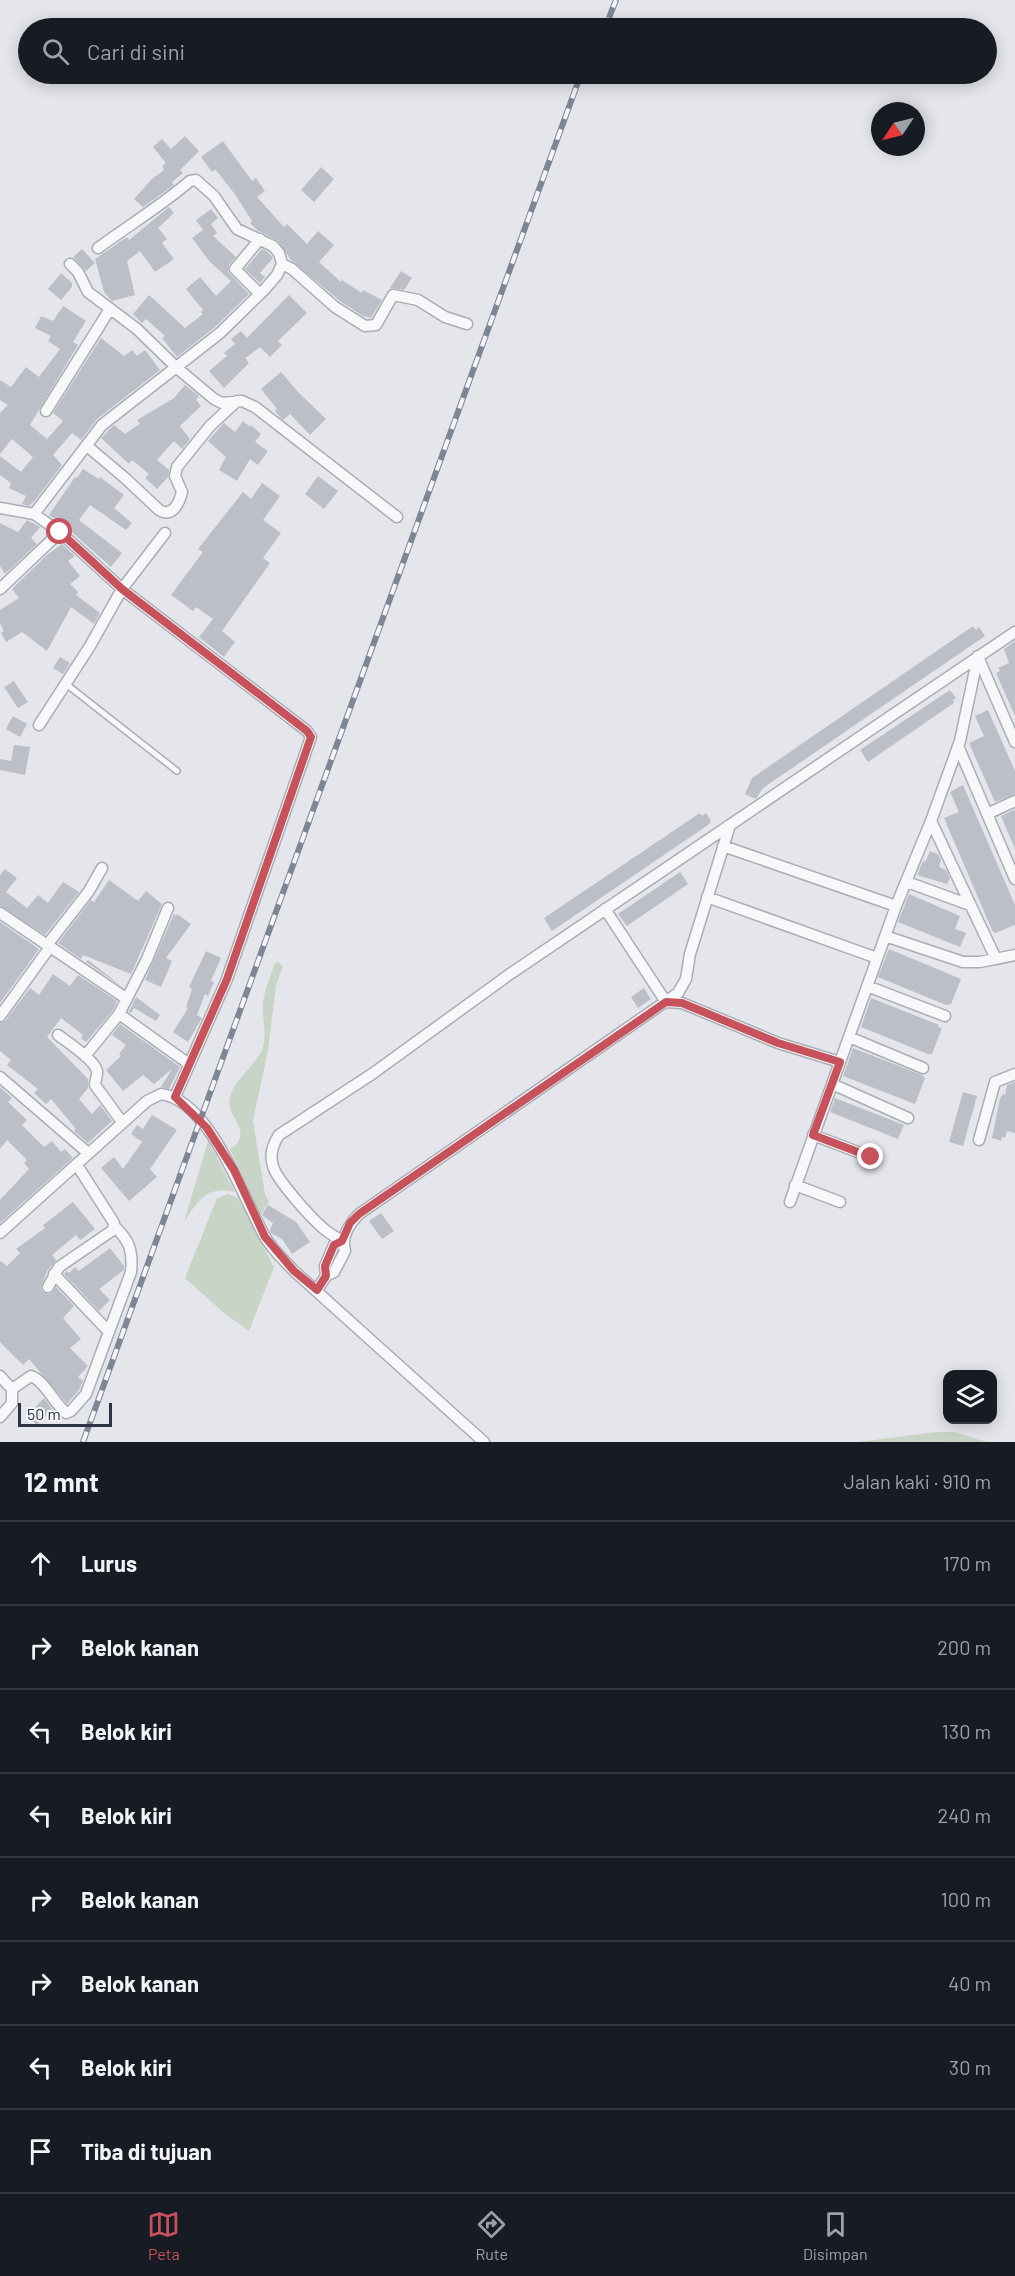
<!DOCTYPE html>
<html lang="id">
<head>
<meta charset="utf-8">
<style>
  body { margin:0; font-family:Barlow,sans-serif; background:#242831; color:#f1f3f6 }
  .controls { position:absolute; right:18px; bottom:18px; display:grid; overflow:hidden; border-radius:12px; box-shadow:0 3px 15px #0003 }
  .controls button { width:54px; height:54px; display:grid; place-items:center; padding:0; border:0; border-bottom:2px solid #363941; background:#171b24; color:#f1f3f6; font:30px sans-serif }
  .compass { position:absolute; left:871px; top:102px; width:54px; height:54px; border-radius:50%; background:#171b24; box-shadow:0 3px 15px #0003; rotate:235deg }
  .scale { position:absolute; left:18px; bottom:15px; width:94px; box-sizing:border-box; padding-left:6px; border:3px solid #2d3343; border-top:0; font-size:16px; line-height:21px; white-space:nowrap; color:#2d3343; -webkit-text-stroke:4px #f4f5f8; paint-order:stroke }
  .stop { position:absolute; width:18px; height:18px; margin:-14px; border:4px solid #c7525b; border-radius:50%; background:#fff }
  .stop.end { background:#c7525b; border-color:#fff; box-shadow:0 2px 6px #0008 }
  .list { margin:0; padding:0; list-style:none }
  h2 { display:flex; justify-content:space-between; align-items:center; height:78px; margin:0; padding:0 24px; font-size:26px }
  h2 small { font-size:20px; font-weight:400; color:#9ea1a6 }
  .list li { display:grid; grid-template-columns:39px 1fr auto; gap:18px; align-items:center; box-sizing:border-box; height:84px; padding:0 24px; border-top:2px solid #363941 }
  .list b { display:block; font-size:22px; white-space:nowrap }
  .list em { font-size:20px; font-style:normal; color:#9ea1a6 }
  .icon { flex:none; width:33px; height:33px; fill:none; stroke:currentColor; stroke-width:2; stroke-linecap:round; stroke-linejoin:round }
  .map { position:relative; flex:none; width:1015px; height:1442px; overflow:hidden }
  .search { position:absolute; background:#171b24; box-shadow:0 3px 15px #0003; left:18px; right:18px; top:18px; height:66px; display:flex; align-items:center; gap:15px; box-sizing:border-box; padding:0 21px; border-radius:33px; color:#9ea1a6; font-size:22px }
  .sheet { height:750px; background:#171b24 }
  nav { display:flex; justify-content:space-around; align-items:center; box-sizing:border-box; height:84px; border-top:2px solid #363941; background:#171b24; font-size:16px; color:#9ea1a6 }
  nav a { display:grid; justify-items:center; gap:3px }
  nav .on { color:#c7525b }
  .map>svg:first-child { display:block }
  .green { fill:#c8d4c6 }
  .building { fill:#bcbfc8 }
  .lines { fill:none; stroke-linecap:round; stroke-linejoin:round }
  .service-casing { stroke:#a9adb5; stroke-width:8 }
  .minor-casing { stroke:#a9adb5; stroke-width:13 }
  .service { stroke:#f7f8f9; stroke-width:5 }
  .minor { stroke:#f7f8f9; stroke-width:10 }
  .rail-casing { stroke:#7e8594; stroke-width:6 }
  .rail { stroke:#f4f5f8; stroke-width:4; stroke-dasharray:11; stroke-linecap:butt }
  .route { stroke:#c7525b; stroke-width:8 }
</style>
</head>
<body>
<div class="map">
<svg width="1015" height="1442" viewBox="0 0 1015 1442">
  <rect width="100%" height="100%" fill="#e4e6eb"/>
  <path class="green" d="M279,962L283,967L276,985L268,1050L253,1121L265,1194L269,1202L259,1217L250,1192L230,1149C233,1146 238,1144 239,1140C246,1126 225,1113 230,1097C235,1079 252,1068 261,1052C269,1037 261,1018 263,1002C265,989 271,975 275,963Z
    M208,1141L235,1192C207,1185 198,1201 184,1222Z
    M228,1194L238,1198L274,1267L249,1331L224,1313L185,1278L217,1198Z
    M936,1432H954L987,1442H858Z"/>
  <path class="building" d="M185,136L199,151L180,170L183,173L172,182L174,185L143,207L134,199L152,179L164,170L162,166L166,163L153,147L162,139L171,149Z
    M223,141L252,181L256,178L265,191L257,197L284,227L287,224L307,244L318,231L334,245L319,262L341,282L342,280L362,293L363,290L382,300L371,318L363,316L340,301L291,260L278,241L257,230L250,223L252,221L234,193L215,169L212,172L201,157Z
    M321,167L334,179L314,202L301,190Z
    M169,207L174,213L158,228L167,239L162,243L174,259L155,272L140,251L127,261L135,295L112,301L104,292L95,259L127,237L129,240Z
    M211,209L218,218L211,224L217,233L213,236L236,257L229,265L228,272L249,294L215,327L177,357L162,338L165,336L146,319L142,323L133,314L149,295L185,328L203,314L201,312L203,310L186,289L200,277L216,296L231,281L209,261L192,238L203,230L196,220Z
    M82,249L95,263L86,271L73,257Z
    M262,249L268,252L273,258L260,273L265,277L260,283L245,269Z
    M401,271L412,278L404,290L390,288Z
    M61,273L72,283V287L61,300L48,289Z
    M289,295L307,313L278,341L282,345L270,357L260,347L245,358L249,363L224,388L209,371L227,356L224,353L235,344L231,339L241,331L247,338Z
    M63,306L86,321L73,342L78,345L30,425L47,439L63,421L53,413L101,338L124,356L132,350L137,356L145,350L160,370L97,419L81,440L72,433L53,455L62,465L36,499L29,506L22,504L26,496L9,488L11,483L0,475V456L21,472L33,457L12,439L0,454V413L8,405L0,400V380L11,387L26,367L39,377L60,349L48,341L51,336L35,328L41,316L53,321Z
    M281,372L298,392L326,419L310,435L290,414L283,420L280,417L275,411L277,409L261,389Z
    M185,385L199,396L196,400L201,406L180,426L190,439L182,449L174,441L157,460L169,470L168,477L157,489L145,478L149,474L132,460L129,464L101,438L114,425L125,434L140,424L137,420L174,398Z
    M243,421L250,427L251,425L261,434L255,442L268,451L258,465L250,459L237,481L219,470L226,457L208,441L224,423L235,432Z
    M83,469L99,479L100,477L124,495L114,508L132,523L126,530L90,505L79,520L122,553L111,567L65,526L49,515L75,477L77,478Z
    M318,476L338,491L324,509L305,494Z
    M262,483L280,496L263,520L281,533L263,558L270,563L222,631L235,642L224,657L199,637L213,619L196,607L193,611L171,595L203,552L198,549L243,492L251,499Z
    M27,520L40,527L31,538L37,544L5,574L0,566V523L18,532Z
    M62,544L75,556L68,561L80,576L70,584L78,592L76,595L100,613L94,624L71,607L47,651L22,632L6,642L1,633L4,631L0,623V610L19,598L12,589L47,555Z
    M973,626L976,630L979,627L985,636L763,788L756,799L745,794L752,778Z
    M1015,641V716L996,673L1000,671L998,668L1009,663L1004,649Z
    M60,657L70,663L63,674L53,668Z
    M14,681L28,702L18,708L4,687Z
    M950,690L956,698L953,700L954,703L868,762L860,750Z
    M988,710L1015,771V794L995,802L969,743L984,736L975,716Z
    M13,716L27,724L20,737L6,729Z
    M14,745L30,747L25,775L0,770V759L11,761Z
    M963,785L1015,905V925L995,933L992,930L944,818L959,812L950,792Z
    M1014,810L1015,811V849L1001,816Z
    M700,813L702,816L706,813L711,821L708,825L552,931L544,918Z
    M930,851L938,854L941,860L939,867L946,870L950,878L947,884L917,875L923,861L925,862Z
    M5,869L17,878L6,892L27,908L38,895L48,903L63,882L79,892L45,935L0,906V875Z
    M680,872L688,884L627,926L618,914Z
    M109,880L138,901L146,891L162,904L131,974L83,955L81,959L58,943L91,900L94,902Z
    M909,894L960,916L955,929L966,933L960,947L898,922Z
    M174,914L176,916L177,914L191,924L166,958L172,961L161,987L145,980Z
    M0,922L39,949L0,1003Z
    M889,949L961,979L951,1004L946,1005L878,977Z
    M206,951L221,958L211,981L214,982L208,996L205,994L197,1015L202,1018L188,1042L173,1032L188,1008L186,1007L192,989L189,987Z
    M88,960L124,988L86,962Z
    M53,974L70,986L78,975L117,1001L113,1010L86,1042L81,1038L83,1035L61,1018L47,1037L88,1079V1088L79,1099L92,1114L100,1105L112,1121L88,1143L74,1131L76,1129L51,1099L46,1104L34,1093L38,1089L7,1065L11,1060L0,1051V1023L6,1020L30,988L39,995Z
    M644,988L651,999L638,1008L631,997Z
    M136,997L160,1015L156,1021L134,1008L131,1013L129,1012Z
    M871,998L939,1025L938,1027L942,1028L932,1054H928L861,1027Z
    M120,1024L180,1067L169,1089L161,1087L172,1069L154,1084L143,1075L123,1091L106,1070L121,1056L119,1054L126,1045L112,1035Z
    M853,1048L922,1075L925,1078L915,1104L843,1076Z
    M1015,1082V1133L1007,1131L1005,1138L1002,1137L1001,1141L992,1138L1000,1098L1003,1094L1005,1095L1007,1085Z
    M0,1087L12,1098L8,1102L27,1120L22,1125L44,1147L52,1141L61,1152L65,1149L73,1158L0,1223V1200L29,1169L24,1163L27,1160L7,1140L0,1149Z
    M963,1092L977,1096L963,1146L949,1142Z
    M835,1098L904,1125L898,1139L830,1112Z
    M152,1115L177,1130L150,1169L157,1177L129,1201L101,1168L114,1157L123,1169L142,1142L131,1134L137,1125L143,1129Z
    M73,1202L95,1229L80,1240L76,1235L52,1255L56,1260L47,1271L41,1287L42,1291L48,1294L52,1293L56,1287L74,1306L63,1318L81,1339L70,1348L88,1366L78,1377L83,1381L79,1390L67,1404L29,1359L23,1365L0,1342V1261L7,1266L20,1253L16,1249L45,1228L43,1225Z
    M268,1205L296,1222L310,1242L292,1254L282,1239L271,1233L270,1230L273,1223L262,1215Z
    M381,1213L394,1231L382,1239L369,1221Z
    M110,1248L124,1266V1270L99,1289L110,1300L99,1311L64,1274L67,1271L69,1273L75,1267L79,1271Z
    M44,1398L52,1409L37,1425L27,1416Z"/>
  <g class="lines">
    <g class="service-casing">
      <path id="service" d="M66,684L177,771"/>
    </g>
    <g class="minor-casing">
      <path id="minor" d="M260,239L235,269L260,294
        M70,264L78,272L88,292L137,329L177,368L214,399L222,403L242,401L255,407L397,517
        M282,264L292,269L335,307L365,326L376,325L393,295L418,300L445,317L467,324
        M46,411L110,309
        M87,446L125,478L159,510C172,518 179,504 182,492L175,476L177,467L210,426L237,401
        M0,508L34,514L60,532L122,589L307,731L311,737L227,979L175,1097
        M34,514L102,425L220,333L265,289L277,275L282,264L279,253L273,246L237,229L214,196L196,180L190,181C161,206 129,225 98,248
        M0,589L60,532
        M978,657L1015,742
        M39,725L90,646L122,589L165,533
        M958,746L1015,879
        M987,814L1015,801
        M931,821L996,959
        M723,846L896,906
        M907,882L970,905
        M707,897L877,958
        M605,909L666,1002L682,1003L778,1043L840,1062L896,906L931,821L960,741L978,656
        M0,913L127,999
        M885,936L963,962H980L1015,955
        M47,945L89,891L102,868
        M867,986L945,1016
        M119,1014L189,1064
        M0,1016L50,947
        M58,1035C67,1042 94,1059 97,1071C98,1074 95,1081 95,1085L122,1122
        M849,1037L923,1068
        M85,1056L119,1014L147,959L168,908
        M0,1077L88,1153
        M832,1084L908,1118
        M813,1135L871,1157
        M979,1140L995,1082L1015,1074
        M795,1185L840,1202
        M790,1202L840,1062
        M0,1233L147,1101L161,1094C210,1100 243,1198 264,1235C271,1249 284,1260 294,1271L484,1442
        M342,1241C336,1237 328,1233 323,1228C311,1218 276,1179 273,1166C269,1154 273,1144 279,1135L372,1074L510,974L730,825
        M54,1274L109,1332
        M326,1276L325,1266L334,1245L342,1241
        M48,1287L59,1267L113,1230L114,1223L77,1165
        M317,1290L326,1276L334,1272L345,1251C341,1236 349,1225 359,1214L678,993L686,979L690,954L730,825L1015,632
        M0,1376L10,1387H15L31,1376C44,1380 54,1403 66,1413L71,1411L86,1394L131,1272C133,1252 130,1241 115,1227
        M0,1417L12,1403V1388"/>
    </g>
    <use href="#service" class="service"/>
    <use href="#minor" class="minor"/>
    <g class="rail-casing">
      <path id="rail" d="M605,28L616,0
        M83,1442L581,74"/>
    </g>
    <use href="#rail" class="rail"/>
  </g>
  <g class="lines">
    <path class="route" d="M60,532L122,589L307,731L311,737L227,979L175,1097L207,1128L234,1170L265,1237L294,1271L317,1290L326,1276L325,1266L334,1245L342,1241L350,1223L359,1214L666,1002L682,1003L778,1043L840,1062L813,1135L871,1157"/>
  </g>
</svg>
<div class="controls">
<button><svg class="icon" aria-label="layers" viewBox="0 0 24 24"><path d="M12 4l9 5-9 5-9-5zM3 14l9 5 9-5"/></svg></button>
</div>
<svg class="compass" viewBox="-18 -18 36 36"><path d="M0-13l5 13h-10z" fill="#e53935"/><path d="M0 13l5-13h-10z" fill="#9ea1a6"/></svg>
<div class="scale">50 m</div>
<div class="stop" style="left:60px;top:532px"></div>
<div class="stop end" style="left:871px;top:1157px"></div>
<div class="search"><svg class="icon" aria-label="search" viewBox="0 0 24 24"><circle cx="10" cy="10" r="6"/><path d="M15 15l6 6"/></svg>Cari di sini</div>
</div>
<section class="sheet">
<h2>12 mnt<small>Jalan kaki · 910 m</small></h2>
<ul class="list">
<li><svg class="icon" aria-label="ahead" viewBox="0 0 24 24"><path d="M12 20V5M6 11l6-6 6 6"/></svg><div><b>Lurus</b></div><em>170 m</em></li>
<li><svg class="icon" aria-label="right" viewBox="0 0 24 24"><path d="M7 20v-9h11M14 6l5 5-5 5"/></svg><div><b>Belok kanan</b></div><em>200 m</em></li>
<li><svg class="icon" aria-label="left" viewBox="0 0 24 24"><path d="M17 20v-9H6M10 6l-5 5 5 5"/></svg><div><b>Belok kiri</b></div><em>130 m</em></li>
<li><svg class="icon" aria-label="left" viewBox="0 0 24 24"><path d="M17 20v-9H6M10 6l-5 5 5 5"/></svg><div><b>Belok kiri</b></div><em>240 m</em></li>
<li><svg class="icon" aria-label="right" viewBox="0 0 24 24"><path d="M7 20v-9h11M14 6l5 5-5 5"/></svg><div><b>Belok kanan</b></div><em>100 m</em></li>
<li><svg class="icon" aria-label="right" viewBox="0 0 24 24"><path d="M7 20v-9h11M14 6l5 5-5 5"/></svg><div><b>Belok kanan</b></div><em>40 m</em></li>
<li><svg class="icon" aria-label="left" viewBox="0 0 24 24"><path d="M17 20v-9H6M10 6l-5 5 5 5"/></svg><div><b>Belok kiri</b></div><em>30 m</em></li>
<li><svg class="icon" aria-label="arrive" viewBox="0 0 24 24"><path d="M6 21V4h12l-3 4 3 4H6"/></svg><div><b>Tiba di tujuan</b></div></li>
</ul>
</section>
<nav>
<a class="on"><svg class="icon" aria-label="map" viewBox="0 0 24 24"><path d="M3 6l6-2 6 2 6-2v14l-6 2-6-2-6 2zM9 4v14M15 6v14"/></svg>Peta</a>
<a><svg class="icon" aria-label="directions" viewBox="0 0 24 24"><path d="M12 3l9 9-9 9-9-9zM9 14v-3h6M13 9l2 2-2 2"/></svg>Rute</a>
<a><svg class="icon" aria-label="saved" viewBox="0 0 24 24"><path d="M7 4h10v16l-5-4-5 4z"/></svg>Disimpan</a>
</nav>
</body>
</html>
